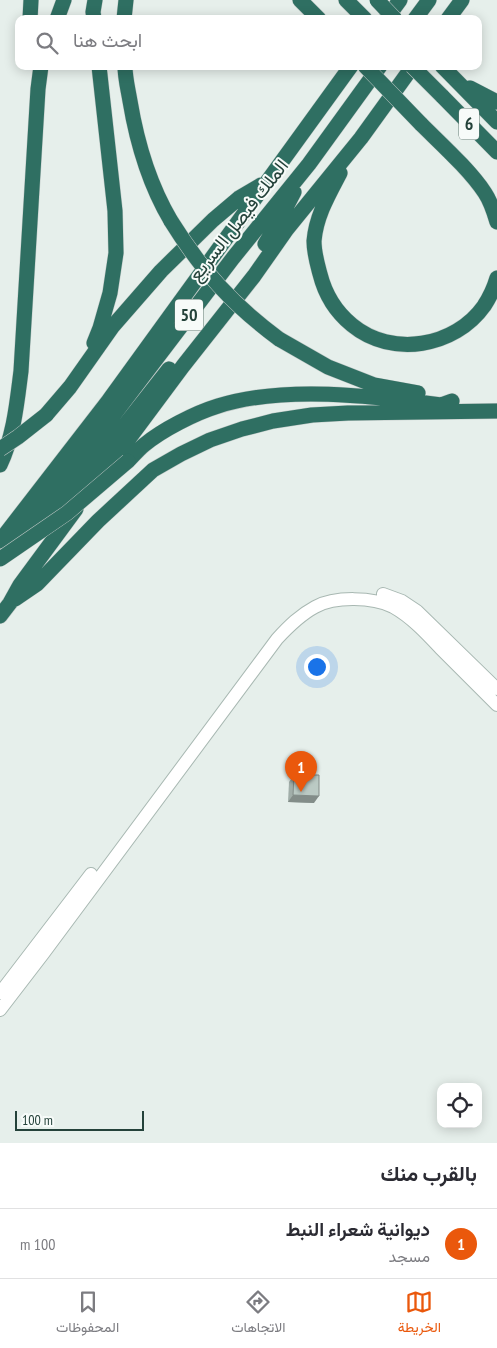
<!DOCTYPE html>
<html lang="ar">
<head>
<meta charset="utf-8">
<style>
  body { margin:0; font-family:"PT Sans Narrow",Vazirmatn,sans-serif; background:#f7f7f7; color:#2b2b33; direction:rtl }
  .controls { position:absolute; right:15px; bottom:15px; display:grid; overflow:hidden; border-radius:10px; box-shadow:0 2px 12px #0003 }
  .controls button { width:45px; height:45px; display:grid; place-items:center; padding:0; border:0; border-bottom:1px solid #e1e1e2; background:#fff; color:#2b2b33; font:25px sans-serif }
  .scale { position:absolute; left:15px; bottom:12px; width:129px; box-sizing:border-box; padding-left:5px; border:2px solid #24423a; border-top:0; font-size:14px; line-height:18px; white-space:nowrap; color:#24423a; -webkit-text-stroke:4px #f7fbf9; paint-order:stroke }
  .you { position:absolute; left:316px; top:666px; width:18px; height:18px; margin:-12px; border:4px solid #fff; border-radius:50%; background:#1a73e8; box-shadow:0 0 0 8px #1a73e833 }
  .badge { display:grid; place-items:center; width:32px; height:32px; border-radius:50%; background:#ea580c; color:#fff; font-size:16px; font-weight:700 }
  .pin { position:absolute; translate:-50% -41px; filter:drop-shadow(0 1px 2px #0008) }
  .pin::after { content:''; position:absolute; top:26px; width:18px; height:15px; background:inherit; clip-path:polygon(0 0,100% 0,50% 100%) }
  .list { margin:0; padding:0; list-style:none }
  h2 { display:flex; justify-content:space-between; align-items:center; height:65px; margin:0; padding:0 20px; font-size:21px }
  h2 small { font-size:16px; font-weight:400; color:#7c7c81 }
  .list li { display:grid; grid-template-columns:32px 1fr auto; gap:15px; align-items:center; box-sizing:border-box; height:70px; padding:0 20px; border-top:1px solid #e1e1e2 }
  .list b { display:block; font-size:19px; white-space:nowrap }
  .list p { margin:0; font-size:16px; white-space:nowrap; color:#7c7c81 }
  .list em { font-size:16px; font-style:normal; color:#7c7c81 }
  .icon { flex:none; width:28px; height:28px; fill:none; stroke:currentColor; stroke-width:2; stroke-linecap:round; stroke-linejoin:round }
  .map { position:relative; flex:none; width:497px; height:1143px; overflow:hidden; direction:ltr }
  .search { position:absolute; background:#fff; box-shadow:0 2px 12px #0003; left:15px; right:15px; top:15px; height:55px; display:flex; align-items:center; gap:12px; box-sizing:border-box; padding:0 18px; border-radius:10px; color:#7c7c81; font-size:19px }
  .sheet { height:135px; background:#fff }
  nav { display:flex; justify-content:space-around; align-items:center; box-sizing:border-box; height:70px; border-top:1px solid #e1e1e2; background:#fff; font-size:14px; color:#7c7c81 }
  nav a { display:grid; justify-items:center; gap:2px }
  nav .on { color:#ea580c }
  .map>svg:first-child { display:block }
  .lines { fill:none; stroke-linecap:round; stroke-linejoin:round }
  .minor-casing { stroke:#a8b8b2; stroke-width:14 }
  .highway-casing { stroke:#c2cac8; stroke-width:16 }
  .minor { stroke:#fff; stroke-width:12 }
  .highway { stroke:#2f6f62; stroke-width:15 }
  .highway-bridge-casing { stroke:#c2cac8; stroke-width:16; stroke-linecap:butt }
  .highway-bridge { stroke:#2f6f62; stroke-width:15 }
  .wall { fill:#a1aea9 }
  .shaded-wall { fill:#838d89 }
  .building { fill:#bbcac4; stroke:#838d89 }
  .labels { text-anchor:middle; stroke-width:4; stroke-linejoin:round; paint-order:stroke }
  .shield { fill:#f7fbf9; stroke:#637a73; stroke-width:1 }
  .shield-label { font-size:18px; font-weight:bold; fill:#24423a }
  .street-label { font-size:19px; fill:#24423a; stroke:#f7fbf9 }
</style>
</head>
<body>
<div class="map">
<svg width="497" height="1143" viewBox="0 0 497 1143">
  <rect width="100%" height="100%" fill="#e6efeb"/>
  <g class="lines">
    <g class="minor-casing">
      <path id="minor" d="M383,594L402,601L417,611L497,689
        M0,993L91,874
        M0,1010L43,954L277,639C289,626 300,615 315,607C335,596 373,597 393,607C411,617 426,633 440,648C459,667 478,686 497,705"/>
    </g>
    <g class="highway-casing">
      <path id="highway" d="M300,0L319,19
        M346,0L365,19
        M30,19L31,0
        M57,19L64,0
        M94,19L93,12L95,0
        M124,19L126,0
        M386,19L400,0
        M415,19L429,0
        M448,19L462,0
        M125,66C125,78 128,89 130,101C137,143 149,184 171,221
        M442,66L497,122
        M470,88L497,102
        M442,96L497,152
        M421,124C441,144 470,170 485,193C491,202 494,212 497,222
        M340,173C329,194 316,216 314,241C314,253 317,263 320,274C325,294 336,312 352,325C392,358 455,347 484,306C490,297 494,288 497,278
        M265,244L281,217L294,192
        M279,339L328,367L374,385L418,393
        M94,343L100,328L110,293L116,253L115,211L99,66
        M46,415L70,387L113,326L161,271L213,220L239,198L261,185
        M128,461C133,456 138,450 144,445C162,430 195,413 218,406C284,385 372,396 441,405L452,401
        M0,465C14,436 17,402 21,371L38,89L41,66
        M93,487L183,366L254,276L287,229L361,138L413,66
        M43,527L80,482L169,369
        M0,541L109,400L351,66
        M11,550L233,258L309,164L380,66
        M15,599L37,584L98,521L153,470L181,454L210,440L242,429L273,421L312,415L348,413L497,411
        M0,616L10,603L20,585L76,509"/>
    </g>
    <use href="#minor" class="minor"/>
    <use href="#highway" class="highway"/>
    <g class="highway-bridge-casing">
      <path id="highway-bridge" d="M377,0L395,19
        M365,66L421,124
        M412,66L442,96
        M171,221C202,271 232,304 279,339
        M0,449L18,437L46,415
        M0,559L67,513L128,461"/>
    </g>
    <use href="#highway-bridge" class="highway-bridge"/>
  </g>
  <path class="wall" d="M294,775L314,803L288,802L289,782Z"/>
  <path class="shaded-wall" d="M293,795L319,796L314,803L288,802Z"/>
  <path class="building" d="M294,775H319V796L293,795Z"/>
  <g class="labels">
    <g class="shield">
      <rect x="459" y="108.5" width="20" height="31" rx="4"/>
      <rect x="175" y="299.5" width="28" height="31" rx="4"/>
    </g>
    <g class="shield-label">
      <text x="469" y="130">6</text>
      <text x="189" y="321">50</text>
    </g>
    <g class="street-label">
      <text transform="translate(238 220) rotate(-52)" y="7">الملك فيصل السريع</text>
    </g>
  </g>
</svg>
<div class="controls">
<button><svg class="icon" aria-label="locate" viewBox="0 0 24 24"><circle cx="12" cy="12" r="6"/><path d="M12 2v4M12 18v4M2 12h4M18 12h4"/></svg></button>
</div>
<div class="scale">100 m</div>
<div class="you"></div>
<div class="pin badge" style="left:301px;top:792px">1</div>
<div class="search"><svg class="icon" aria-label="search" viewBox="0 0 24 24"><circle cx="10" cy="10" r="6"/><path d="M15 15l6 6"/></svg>ابحث هنا</div>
</div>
<section class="sheet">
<h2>بالقرب منك<small></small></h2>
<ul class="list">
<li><span class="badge">1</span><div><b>ديوانية شعراء النبط</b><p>مسجد</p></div><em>100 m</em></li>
</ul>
</section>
<nav>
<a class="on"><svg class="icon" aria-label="map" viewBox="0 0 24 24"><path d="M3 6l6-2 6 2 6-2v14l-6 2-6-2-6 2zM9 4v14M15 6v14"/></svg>الخريطة</a>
<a><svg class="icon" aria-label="directions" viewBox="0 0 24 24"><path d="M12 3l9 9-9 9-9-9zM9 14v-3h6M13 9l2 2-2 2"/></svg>الاتجاهات</a>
<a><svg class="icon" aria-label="saved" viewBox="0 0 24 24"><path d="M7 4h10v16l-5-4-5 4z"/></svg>المحفوظات</a>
</nav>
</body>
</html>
